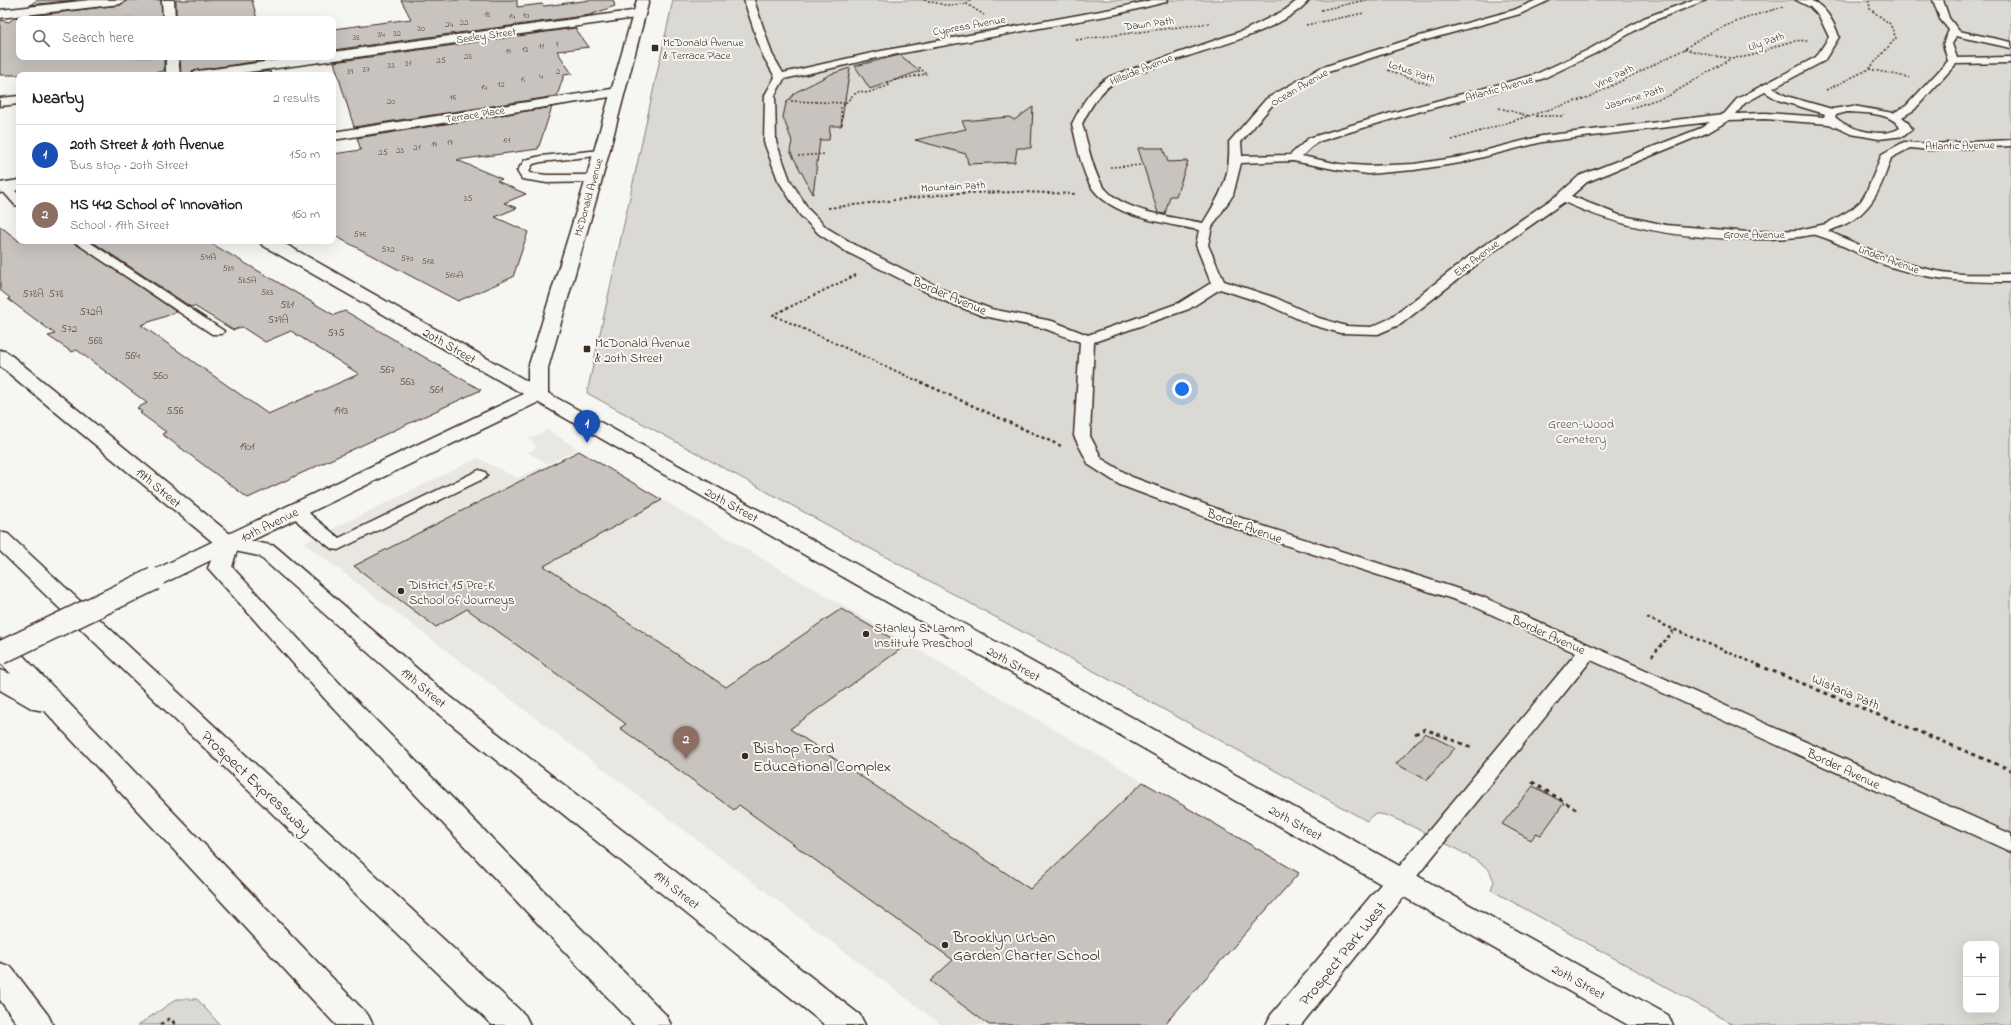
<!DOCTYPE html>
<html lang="en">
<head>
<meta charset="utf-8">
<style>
  body { margin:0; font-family:"Indie Flower",sans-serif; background:#f2f2f2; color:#202124 }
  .controls { position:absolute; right:12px; bottom:12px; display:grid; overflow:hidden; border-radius:8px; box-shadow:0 4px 16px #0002 }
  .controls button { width:36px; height:36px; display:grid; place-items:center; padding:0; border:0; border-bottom:1px solid #e0e0e0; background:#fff; color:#202124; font:20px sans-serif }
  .you { position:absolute; left:1182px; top:389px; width:14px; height:14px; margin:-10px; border:3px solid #fff; border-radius:50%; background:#1a73e8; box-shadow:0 0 0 6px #1a73e833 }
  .badge { display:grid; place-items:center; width:26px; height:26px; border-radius:50%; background:#3b2a1e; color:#fff; font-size:13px; font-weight:700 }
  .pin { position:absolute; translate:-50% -33px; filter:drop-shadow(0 1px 2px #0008) }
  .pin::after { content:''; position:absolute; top:21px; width:14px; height:12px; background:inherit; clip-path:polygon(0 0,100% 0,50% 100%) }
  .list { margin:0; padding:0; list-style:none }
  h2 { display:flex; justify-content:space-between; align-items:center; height:52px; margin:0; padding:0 16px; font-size:17px }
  h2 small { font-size:13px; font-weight:400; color:#757577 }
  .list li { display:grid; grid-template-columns:26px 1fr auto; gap:12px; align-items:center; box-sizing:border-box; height:60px; padding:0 16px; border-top:1px solid #e0e0e0 }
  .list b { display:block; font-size:15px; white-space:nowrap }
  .list p { margin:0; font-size:13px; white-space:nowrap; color:#757577 }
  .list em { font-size:13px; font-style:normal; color:#757577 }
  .icon { flex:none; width:22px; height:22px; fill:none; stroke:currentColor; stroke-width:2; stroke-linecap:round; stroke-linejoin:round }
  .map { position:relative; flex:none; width:2011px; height:1025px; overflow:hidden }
  .search { position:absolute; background:#fff; box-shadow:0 4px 16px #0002; left:16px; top:16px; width:320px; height:44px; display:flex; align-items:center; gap:10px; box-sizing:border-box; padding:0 14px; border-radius:8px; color:#757577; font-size:15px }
  .panel { position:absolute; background:#fff; box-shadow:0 4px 16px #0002; left:16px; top:72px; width:320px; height:172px; border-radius:8px }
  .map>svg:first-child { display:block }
  .built { fill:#e8e7e2 }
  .green { fill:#dad9d3; stroke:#8a8278; fill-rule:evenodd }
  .building { fill:#c8c3be; stroke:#3b2a1e }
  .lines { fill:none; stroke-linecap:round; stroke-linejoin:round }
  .lane-casing { stroke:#3b2a1e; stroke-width:3 }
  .street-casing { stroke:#3b2a1e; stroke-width:3 }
  .secondary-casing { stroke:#3b2a1e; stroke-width:3 }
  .primary-casing { stroke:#3b2a1e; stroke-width:3 }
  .highway-casing { stroke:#3b2a1e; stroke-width:3 }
  .path-far3 { stroke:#3b2a1e; stroke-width:1.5; stroke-dasharray:2 2; stroke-linecap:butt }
  .path-far2 { stroke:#3b2a1e; stroke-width:2; stroke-dasharray:2.5 2.5; stroke-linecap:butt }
  .path-far1 { stroke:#3b2a1e; stroke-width:2.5; stroke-dasharray:3 3; stroke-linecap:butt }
  .path { stroke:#3b2a1e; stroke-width:3; stroke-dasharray:4 4; stroke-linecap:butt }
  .lane { fill:#f6f6f2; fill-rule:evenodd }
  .street { fill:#f6f6f2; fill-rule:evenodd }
  .secondary { fill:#f6f6f2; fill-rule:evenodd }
  .primary { fill:#f6f6f2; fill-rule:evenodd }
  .highway { fill:#f6f6f2; fill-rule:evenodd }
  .street-bridge-casing { stroke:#3b2a1e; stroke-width:25; stroke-linecap:butt }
  .street-bridge { stroke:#f6f6f2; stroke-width:22 }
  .poi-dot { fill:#3b2a1e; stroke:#f6f6f2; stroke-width:1.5 }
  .labels { text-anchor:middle; stroke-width:4; stroke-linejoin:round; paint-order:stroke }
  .far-number-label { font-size:9px; fill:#5e5046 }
  .far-street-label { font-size:11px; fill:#3b2a1e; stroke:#f6f6f2 }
  .far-poi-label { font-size:11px; fill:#3b2a1e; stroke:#f6f6f2; text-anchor:start }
  .number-label { font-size:11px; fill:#5e5046 }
  .street-label { font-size:13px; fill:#3b2a1e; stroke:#f6f6f2 }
  .poi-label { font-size:13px; fill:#3b2a1e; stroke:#f6f6f2; text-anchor:start }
  .park-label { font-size:13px; fill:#63564b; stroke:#f6f6f2 }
  .near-poi-label { font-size:16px; fill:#3b2a1e; stroke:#f6f6f2; text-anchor:start }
  .near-street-label { font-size:16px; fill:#3b2a1e; stroke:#f6f6f2 }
</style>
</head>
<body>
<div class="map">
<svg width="2011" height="1025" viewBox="0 0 2011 1025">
  <rect width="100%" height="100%" fill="#f6f6f2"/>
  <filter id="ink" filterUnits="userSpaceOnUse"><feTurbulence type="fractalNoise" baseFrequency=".025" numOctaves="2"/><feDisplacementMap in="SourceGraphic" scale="8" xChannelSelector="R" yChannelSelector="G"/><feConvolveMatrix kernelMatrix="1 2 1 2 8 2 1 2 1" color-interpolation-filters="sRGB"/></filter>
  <g filter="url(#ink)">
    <path class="built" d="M548,430L578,449L547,464L528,452L537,448L529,439Z
      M579,451L741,546L1299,873L1164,1025H942L304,543L478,458L517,478Z"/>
    <path class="green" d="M673,0H2011V1025H1735L1491,890L1494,881C1492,878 1491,873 1489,870C1481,860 1392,814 1380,814C1374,813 1370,817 1367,821L587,393ZM1966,944H1996V1010H1966Z
      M177,999H197L220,1025H138Z"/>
    <path class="building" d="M37,0H76L30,5Z
      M127,0H161L162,19H19V57H164V71L138,75H0V20L9,22L14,18L120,5Z
      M176,0H252L257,19H176Z
      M401,0H517V7L542,4L544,6L590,0H613L615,6L590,15L333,50V29L411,19Z
      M575,28L589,47L557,51L572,74L564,75L557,96L354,127L334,62Z
      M900,55L920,71L870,89L855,66Z
      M180,57H266L267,60L198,70L193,71L190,75H181Z
      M850,68L841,126H830L829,140H820L813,194L790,151L792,141L783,117L786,103L796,92L831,74Z
      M270,71L271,75H238Z
      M552,107L538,149L457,160L502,179L497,181L526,194L504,203L517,208L495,217L528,232L513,277L458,301L333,235V154L361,150L357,138Z
      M1033,107L1031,148H1017L1015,162L968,164L966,154L915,140L966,129L962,121L1010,117L1014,120Z
      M1138,148H1163L1168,162L1188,161L1176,196H1170L1165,214L1158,213Z
      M0,226L19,241H72L177,312L141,325L268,414L359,374L291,331L265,342L242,327L233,330L194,306L191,307L91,241H207L334,315L345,311L481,390L248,498L162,434L166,432L140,413L142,412L137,408L147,403L77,350L72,352L48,336L55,334L8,299L10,298L0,290Z
      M579,451L662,500L544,566L726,687L841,609L905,646L790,729L1030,889L1143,782L1299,873L1164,1025H989L930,981L953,960L739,805L734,810L620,728L626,724L467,609L436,627L354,566Z
      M1425,733L1455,748L1427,780L1396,764Z
      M1533,786L1564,803L1541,835L1536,833L1531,840L1502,824Z"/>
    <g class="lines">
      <g class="lane-casing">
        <path id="lane" d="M744,0H754L772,54L783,73L881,51L1117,8L1152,0H1168L1166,2L1117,14L881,57L784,79L775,95L776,142L790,180L809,210L827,228L857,246L952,294L991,309L1052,321L1088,335L1179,303L1211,283L1196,245L1199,230C1165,223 1107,217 1089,183C1080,165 1077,143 1072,124C1081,106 1091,87 1109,77L1245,30L1285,10L1298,0H1309C1286,28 1221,45 1188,56C1167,63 1145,70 1124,77C1103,86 1092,104 1082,124C1088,143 1091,166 1101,183C1118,212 1173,217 1203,223C1221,194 1231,177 1229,142L1266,99L1320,68L1420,36L1514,10L1537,0H1550L1520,14L1426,40L1328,72L1274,103L1241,142L1242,156L1290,155L1309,138L1391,113L1534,75L1588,50L1644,18L1693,0H1706L1650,22L1594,54L1542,79L1399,117L1317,142L1302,156L1339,164L1368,166L1414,164L1460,157L1542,136L1724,114L1737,99L1816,57L1829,37L1819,16L1810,7L1796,0C1800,0 1806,0 1809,0C1825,4 1835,24 1839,37L1824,61L1773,88L1786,96L1832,109L1853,106L1893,113L1906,106L1948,61L1943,44L1949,30L1940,19L1933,0H1943L1949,18L1959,31L2011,42V48L1956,36L1952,44L1957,58L2011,57V63L1956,64L1914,110L1902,117L1907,121L1912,129L1904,136L1879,139L1851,134L1829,124L1765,119L1729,120L1709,132L1587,182L1571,196L1619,215L1666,225L1748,232L1799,230L1826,224L1852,209L1861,201L1867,191L1882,154L1904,142L1930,144L2011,140V146L1930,150L1910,148L1891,158C1879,195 1868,219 1828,231C1862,246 1896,263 1932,270C1958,276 1984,274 2011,274V282C1961,282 1925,280 1877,262C1857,254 1837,241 1816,235C1811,234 1804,237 1798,237C1782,239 1766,239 1750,239C1686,239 1622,229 1564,202L1490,254L1401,324L1378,334L1340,333L1309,324L1266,304L1220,289L1189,309L1094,342L1090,436L1102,459L1132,477L1260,525L1483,597L2011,834V852L1591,660L1409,886L1401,889L1393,886L1390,880L1393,874L1576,653L1471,605L1248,533L1120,485L1089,465L1074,436L1080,342L1043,328L983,316L942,300L847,252L819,234L800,215L778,180L764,142L765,95L775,77L762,54ZM1765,92L1778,100L1825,114L1824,117L1765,113L1736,114L1745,103ZM1847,112C1862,113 1893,112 1900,128C1883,139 1849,130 1835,117L1836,115ZM1710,122L1701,128L1579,176L1559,194L1480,248L1391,318L1371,327L1346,326L1319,318L1276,298L1224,281L1208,245L1212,227L1233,195L1241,163L1293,161L1339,170L1368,174L1414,170L1460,163L1542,142Z
          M601,150L605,151L607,153L605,155L541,162L533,164L529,171L530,173L547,175H594L600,179L598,182L547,183L522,179L517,171L525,160L541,156Z
          M5,183L9,184L19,195V206L15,205L0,188L1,184Z
          M73,241H88L224,331L222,334H212Z
          M479,470L485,472L487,475L485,478L338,550L332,549L299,523L289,510L291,506L297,505L303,506L311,515L339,538Z"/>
      </g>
      <g class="street-casing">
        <path id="street" d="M90,0H126L120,4L0,18V10Z
          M162,0H174L175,19H163Z
          M639,10L643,11L645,14L643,17L227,75H191L193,72L198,71L301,57H333V52Z
          M166,57H178L180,75H166Z
          M228,536L236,538L239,543L236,548L162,584L154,586L146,584L142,579L146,574L220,538Z
          M1401,868L1411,872L1416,880L1411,888L1301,1025H1266L1271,1015L1391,872Z
          M0,963L11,967L48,1015L53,1025H18L0,1000Z"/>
      </g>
      <g class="secondary-casing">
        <path id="secondary" d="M618,88L623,89L625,92L623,95L333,140V132Z
          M19,96V104L0,106V98Z
          M19,180V190L0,193V183Z
          M260,241H280L555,397L1668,1015L1673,1025H1628L262,245Z
          M0,350L7,352L235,538L275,546L443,691L860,1015L865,1025H825L425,703L259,556L220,548L0,366Z"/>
      </g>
      <g class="primary-casing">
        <path id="primary" d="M637,0H649L602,179L548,368V395L545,399L236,548L228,550L220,548L217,543L220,538L528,392V368L586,179Z"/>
      </g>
      <g class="highway-casing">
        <path id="highway" d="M0,532L8,534L525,1015L530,1025H492L0,551Z
          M228,536L236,538L239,543L232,567L343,687L666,1015L671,1025H634L325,699L208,568L220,538Z
          M0,639L9,641L368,1015L373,1025H336L45,711L33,709L0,690V670L11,674L0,662Z"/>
      </g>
      <path class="path-far3" d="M924,0L945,5L967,4
        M970,0L967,4L984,15
        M1321,10L1366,0
        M1306,25L1364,13
        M1076,40L1210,23
        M1685,49C1706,54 1727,61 1749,56C1770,51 1786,38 1808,41
        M1869,69L1911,78
        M1388,70L1430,85
        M1826,90L1869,69L1896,38L1890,24L1870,9L1869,0
        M791,101L846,103
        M1499,108L1529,116
        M1631,108L1670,95L1730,59
        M1536,116H1565
        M842,125L841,108L853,95L860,91L867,93L890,85L886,82L926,74L918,66
        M1452,140L1589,97L1685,49C1711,28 1751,16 1783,7
        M798,156L825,154
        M1110,167L1144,165"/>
      <path class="path-far2" d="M828,208L955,193L1021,192L1076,194
        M856,275L773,315L929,386"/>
      <path class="path-far1" d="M927,385L1061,446
        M1647,618L1761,666
        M1652,656L1674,630"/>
      <path class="path" d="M1758,665L2011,770
        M1415,734L1425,729L1473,748
        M1532,782L1576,809
        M160,1025L170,1018L176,1025"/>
      <use href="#lane" class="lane"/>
      <use href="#street" class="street"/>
      <use href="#secondary" class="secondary"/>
      <use href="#primary" class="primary"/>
      <use href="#highway" class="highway"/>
      <g class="street-bridge-casing">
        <path id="street-bridge" d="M0,653L154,579"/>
      </g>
      <use href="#street-bridge" class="street-bridge"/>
    </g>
  </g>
  <g class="poi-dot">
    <rect x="651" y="44" width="8" height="8" rx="2"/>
    <rect x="583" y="345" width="8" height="8" rx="2"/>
    <circle cx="401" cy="591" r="4"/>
    <circle cx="866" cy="634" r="4"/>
    <circle cx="745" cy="756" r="4"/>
    <circle cx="945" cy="945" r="4"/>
  </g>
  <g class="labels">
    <g class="far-number-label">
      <text x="487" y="17">18</text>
      <text x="526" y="18">10</text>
      <text x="512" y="19">14</text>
      <text x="464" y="25">22</text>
      <text x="449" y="27">24</text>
      <text x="421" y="31">30</text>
      <text x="397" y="36">32</text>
      <text x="381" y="37">34</text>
      <text x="356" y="40">38</text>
      <text x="557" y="47">9</text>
      <text x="541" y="49">11</text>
      <text x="525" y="52">13</text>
      <text x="508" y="54">19</text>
      <text x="468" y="59">23</text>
      <text x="441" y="63">25</text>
      <text x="408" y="66">31</text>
      <text x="391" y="68">33</text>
      <text x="366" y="72">37</text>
      <text x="350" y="74">39</text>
      <text x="558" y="74">2</text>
      <text x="541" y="79">4</text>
      <text x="523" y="82">6</text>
      <text x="501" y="87">12</text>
      <text x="484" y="90">14</text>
      <text x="453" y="100">16</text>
      <text x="391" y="104">20</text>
      <text x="507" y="143">61</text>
      <text x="450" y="145">17</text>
      <text x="434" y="147">19</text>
      <text x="417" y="150">21</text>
      <text x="400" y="153">23</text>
      <text x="383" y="155">25</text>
      <text x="468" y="201">35</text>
      <text x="360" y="237">576</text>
      <text x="388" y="252">572</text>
      <text x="208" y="260">591A</text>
      <text x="407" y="261">570</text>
      <text x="428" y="264">568</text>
      <text x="228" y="271">589</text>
      <text x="454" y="278">564A</text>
      <text x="247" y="283">585A</text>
      <text x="267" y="295">583</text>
    </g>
    <g class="far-street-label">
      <text transform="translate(1149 23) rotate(-7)" y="4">Dawn Path</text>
      <text transform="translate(969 25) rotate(-10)" y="4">Cypress Avenue</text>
      <text transform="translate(486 35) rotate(-8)" y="4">Seeley Street</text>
      <text transform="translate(1766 41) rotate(-19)" y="4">Lily Path</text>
      <text transform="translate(1141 69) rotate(-22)" y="4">Hillside Avenue</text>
      <text transform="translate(1412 71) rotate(19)" y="4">Lotus Path</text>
      <text transform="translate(1614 76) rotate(-26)" y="4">Vine Path</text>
      <text transform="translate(1299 87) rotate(-30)" y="4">Ocean Avenue</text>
      <text transform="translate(1499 88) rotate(-16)" y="4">Atlantic Avenue</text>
      <text transform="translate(1634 97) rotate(-17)" y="4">Jasmine Path</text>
      <text transform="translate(475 114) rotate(-9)" y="4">Terrace Place</text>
      <text transform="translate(1960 145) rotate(-1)" y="4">Atlantic Avenue</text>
      <text transform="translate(953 186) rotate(-3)" y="4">Mountain Path</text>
      <text transform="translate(588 197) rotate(-74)" y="4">McDonald Avenue</text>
      <text x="1754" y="238">Grove Avenue</text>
      <text transform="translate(1476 258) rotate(-37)" y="4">Elm Avenue</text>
      <text transform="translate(1889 259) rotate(20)" y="4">Linden Avenue</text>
    </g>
    <g class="far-poi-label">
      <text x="663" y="46">McDonald Avenue<tspan x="663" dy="13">&amp; Terrace Place</tspan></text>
    </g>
    <g class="number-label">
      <text x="33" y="297">578A</text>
      <text x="56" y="297">578</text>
      <text x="287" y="308">581</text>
      <text x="91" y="315">572A</text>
      <text x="278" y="323">579A</text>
      <text x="69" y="332">572</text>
      <text x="336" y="336">575</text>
      <text x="95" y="344">568</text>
      <text x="132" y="359">564</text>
      <text x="387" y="373">567</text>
      <text x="160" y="379">560</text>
      <text x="407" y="385">563</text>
      <text x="436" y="393">561</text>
      <text x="175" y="414">556</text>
      <text x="341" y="414">1913</text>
      <text x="247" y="450">1901</text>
    </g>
    <g class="street-label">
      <text transform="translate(950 295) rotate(23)" y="5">Border Avenue</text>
      <text transform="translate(450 345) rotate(30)" y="5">20th Street</text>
      <text transform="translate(159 487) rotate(40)" y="5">19th Street</text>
      <text transform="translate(732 504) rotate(29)" y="5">20th Street</text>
      <text transform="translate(269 524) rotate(-26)" y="5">10th Avenue</text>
      <text transform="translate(1245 525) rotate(20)" y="5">Border Avenue</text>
      <text transform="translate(1549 634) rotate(24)" y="5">Border Avenue</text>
      <text transform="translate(1014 663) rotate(29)" y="5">20th Street</text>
      <text transform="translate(424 687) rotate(40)" y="5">19th Street</text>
      <text transform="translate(1846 691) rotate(23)" y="5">Wistaria Path</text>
      <text transform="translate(1844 768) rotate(25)" y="5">Border Avenue</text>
      <text transform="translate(1296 822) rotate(29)" y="5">20th Street</text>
      <text transform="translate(677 889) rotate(38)" y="5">19th Street</text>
      <text transform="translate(1579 981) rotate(29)" y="5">20th Street</text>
    </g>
    <g class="poi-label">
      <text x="595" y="347">McDonald Avenue<tspan x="595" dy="15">&amp; 20th Street</tspan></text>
      <text x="409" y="589">District 15 Pre-K<tspan x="409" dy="15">School of Journeys</tspan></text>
      <text x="874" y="632">Stanley S. Lamm<tspan x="874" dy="15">Institute Preschool</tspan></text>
    </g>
    <g class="park-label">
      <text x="1581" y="428">Green-Wood<tspan x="1581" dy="15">Cemetery</tspan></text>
    </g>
    <g class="near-poi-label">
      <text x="753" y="753">Bishop Ford<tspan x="753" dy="18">Educational Complex</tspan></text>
      <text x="953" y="942">Brooklyn Urban<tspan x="953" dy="18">Garden Charter School</tspan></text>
    </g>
    <g class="near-street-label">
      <text transform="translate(257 782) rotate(43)" y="6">Prospect Expressway</text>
      <text transform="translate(1342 953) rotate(-51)" y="6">Prospect Park West</text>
    </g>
  </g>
</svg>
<div class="controls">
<button>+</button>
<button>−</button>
</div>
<div class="you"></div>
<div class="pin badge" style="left:587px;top:443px;background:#1a4fb4">1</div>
<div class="pin badge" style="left:686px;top:759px;background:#8d6e63">2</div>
<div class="search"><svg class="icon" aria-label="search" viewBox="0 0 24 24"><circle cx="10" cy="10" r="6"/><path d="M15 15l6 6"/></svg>Search here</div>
<section class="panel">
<h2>Nearby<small>2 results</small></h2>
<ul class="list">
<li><span class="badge" style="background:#1a4fb4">1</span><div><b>20th Street &amp; 10th Avenue</b><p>Bus stop · 20th Street</p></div><em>150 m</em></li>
<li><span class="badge" style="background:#8d6e63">2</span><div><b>MS 442 School of Innovation</b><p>School · 19th Street</p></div><em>160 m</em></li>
</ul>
</section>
</div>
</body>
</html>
